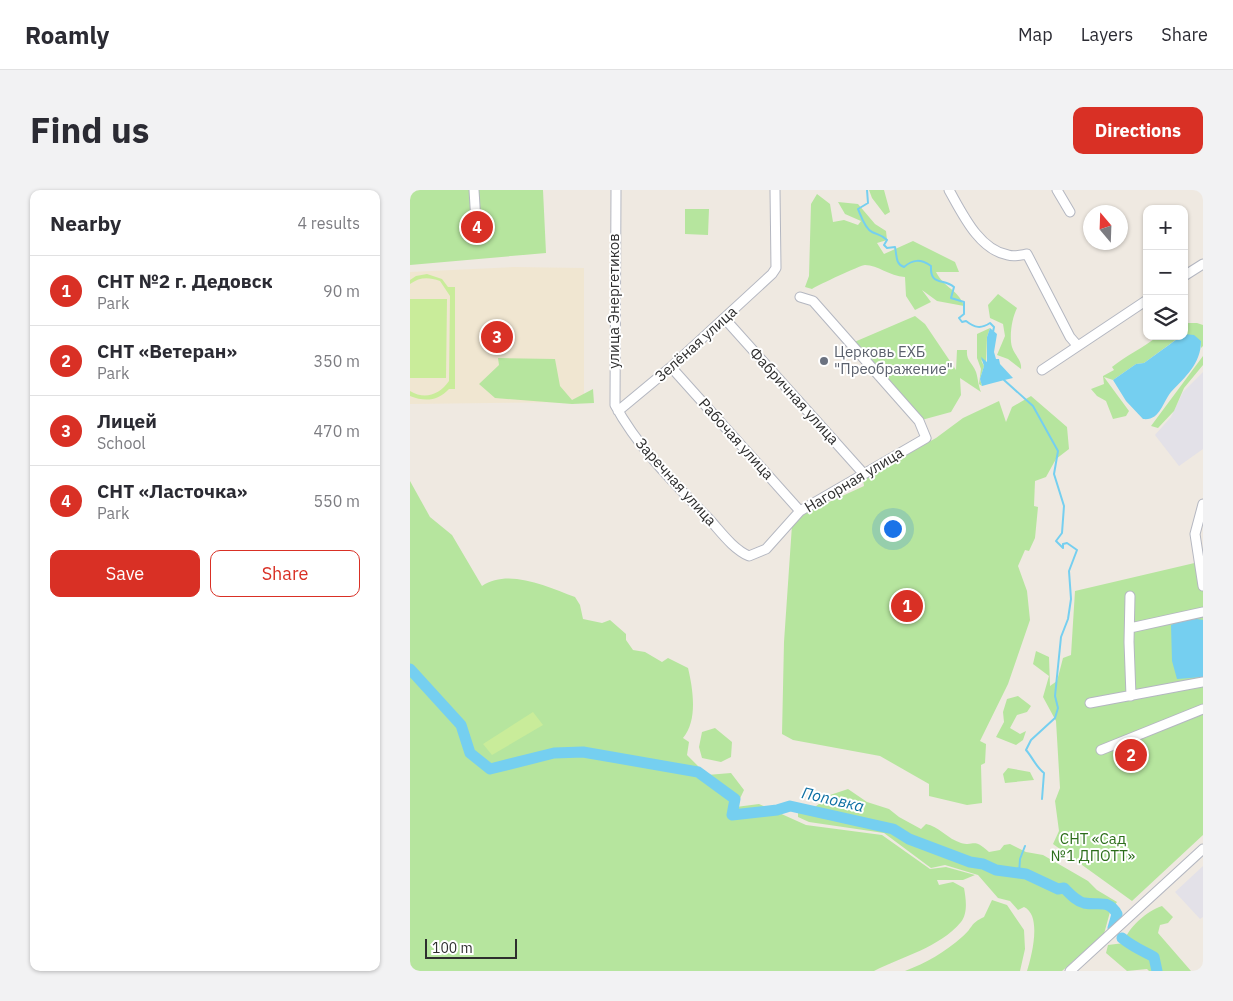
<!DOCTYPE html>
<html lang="en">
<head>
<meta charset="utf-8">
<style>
  body { margin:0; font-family:"IBM Plex Sans",sans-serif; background:#f2f2f3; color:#2b2b33 }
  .controls { position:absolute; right:15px; top:15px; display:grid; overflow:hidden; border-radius:10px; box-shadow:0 1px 4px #0004 }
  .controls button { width:45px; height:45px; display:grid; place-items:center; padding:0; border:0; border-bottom:1px solid #e1e1e2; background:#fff; color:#2b2b33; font:25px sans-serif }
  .compass { position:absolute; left:673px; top:15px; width:45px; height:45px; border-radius:50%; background:#fff; box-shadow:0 1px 4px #0004; rotate:341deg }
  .scale { position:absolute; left:15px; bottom:12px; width:92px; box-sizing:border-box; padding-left:5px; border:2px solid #2e2e2e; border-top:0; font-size:14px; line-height:18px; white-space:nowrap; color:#2e2e2e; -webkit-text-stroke:4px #fff; paint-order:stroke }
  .you { position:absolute; left:482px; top:338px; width:18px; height:18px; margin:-12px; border:4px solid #fff; border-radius:50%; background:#1a73e8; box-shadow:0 0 0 8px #1a73e833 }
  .badge { display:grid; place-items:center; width:32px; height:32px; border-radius:50%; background:#d93025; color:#fff; font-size:16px; font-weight:700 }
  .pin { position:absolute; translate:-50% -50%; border:2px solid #fff; box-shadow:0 1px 5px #0006 }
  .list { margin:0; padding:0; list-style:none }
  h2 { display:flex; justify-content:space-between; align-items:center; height:65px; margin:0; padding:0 20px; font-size:21px }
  h2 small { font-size:16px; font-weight:400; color:#7c7c81 }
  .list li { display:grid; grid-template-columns:32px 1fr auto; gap:15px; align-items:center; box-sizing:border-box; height:70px; padding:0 20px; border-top:1px solid #e1e1e2 }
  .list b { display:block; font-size:19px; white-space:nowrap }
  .list p { margin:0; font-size:16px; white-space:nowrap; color:#7c7c81 }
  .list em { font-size:16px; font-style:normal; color:#7c7c81 }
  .actions { display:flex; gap:10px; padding:15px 20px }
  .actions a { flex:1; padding:11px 0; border:1px solid #d93025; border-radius:10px; text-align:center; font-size:18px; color:#d93025 }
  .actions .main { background:#d93025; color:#fff }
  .icon { flex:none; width:28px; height:28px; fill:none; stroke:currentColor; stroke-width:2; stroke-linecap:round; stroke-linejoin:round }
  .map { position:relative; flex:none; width:793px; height:781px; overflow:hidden; border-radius:10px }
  header { display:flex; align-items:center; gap:30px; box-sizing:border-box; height:70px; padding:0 25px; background:#fff; border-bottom:1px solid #e1e1e2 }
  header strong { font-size:24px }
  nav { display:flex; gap:28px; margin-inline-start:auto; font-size:18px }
  .intro { display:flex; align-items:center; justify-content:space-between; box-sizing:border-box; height:120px; padding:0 30px }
  h1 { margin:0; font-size:35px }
  .button { padding:12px 22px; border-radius:10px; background:#d93025; color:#fff; font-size:18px; font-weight:700 }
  main { display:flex; gap:30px; padding:0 30px }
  aside { flex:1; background:#fff; border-radius:10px; box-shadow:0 1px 4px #0004 }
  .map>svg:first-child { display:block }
  .industrial { fill:#e3e1e8 }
  .education { fill:#f0e6d1 }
  .green { fill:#b6e59e }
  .pitch { fill:#c9ec9a }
  .water { fill:#75cff0 }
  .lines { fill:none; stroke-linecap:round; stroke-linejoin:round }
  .stream { stroke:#75cff0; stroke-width:2 }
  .river { stroke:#75cff0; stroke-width:11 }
  .minor-casing { stroke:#b4b7c1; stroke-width:11 }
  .minor { stroke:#fff; stroke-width:9 }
  .worship-dot { fill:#6b7280; stroke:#fff; stroke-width:2 }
  .labels { text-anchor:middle; stroke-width:4; stroke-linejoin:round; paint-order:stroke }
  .street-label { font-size:15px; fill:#2e2e2e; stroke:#fff }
  .worship-label { font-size:15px; fill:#5b616d; stroke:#fff; text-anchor:start }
  .park-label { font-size:15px; fill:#2c6e1b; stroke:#fff }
  .water-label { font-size:16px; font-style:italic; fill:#0d6fa3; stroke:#fff }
</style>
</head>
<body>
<header>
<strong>Roamly</strong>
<nav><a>Map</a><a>Layers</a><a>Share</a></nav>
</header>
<div class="intro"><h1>Find us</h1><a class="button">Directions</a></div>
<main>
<aside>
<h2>Nearby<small>4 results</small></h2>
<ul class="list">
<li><span class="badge">1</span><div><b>СНТ №2 г. Дедовск</b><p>Park</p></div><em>90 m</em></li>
<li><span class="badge">2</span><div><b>СНТ «Ветеран»</b><p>Park</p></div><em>350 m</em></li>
<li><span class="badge">3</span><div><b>Лицей</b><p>School</p></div><em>470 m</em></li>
<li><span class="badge">4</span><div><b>СНТ «Ласточка»</b><p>Park</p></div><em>550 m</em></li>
</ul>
<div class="actions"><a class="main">Save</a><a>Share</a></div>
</aside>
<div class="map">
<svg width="793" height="781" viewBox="0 0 793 781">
  <rect width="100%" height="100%" fill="#efe9e1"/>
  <path class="industrial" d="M793,182V259L769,276L745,245L761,227L773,202Z
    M793,676V727L790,729L765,702Z"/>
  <path class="education" d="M103,77L174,78V212L0,214V82Z"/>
  <path class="green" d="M0,0H133L136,63L0,75Z
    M459,0H474L480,22L475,25L462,8Z
    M407,4L420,14L423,32L434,30L448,35L451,31L435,24L428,12L448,14L465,34L476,41L477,50L467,53L474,64L503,51L545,72L549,82H526C535,99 548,99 554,116L527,111L512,100L521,112L505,120L496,106L495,87C479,86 468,75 455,75C451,75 408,95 402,99L395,97L399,86L401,14Z
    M275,19H299L298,45L275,44Z
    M588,104L607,118C602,128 599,146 602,157C605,166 612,170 611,179L598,169L587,165L595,146L593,134L580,128L578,115Z
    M505,126L515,134L546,180L547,160H557C556,171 562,172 566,182C568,188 568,195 571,202L550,188L551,205L541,222L508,231L442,153Z
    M774,133H787L793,135V156L791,158V151L774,144Z
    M580,138L577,147L576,174L571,170L574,176L570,189L572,196L569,194L571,179L567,168V144Z
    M748,146H771L734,173L726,174L703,190L694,187L719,221L716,226L703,229L696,211L687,206L681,199L694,194L693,186L704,180L702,177C717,165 733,158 748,146Z
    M793,166V175L774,198L764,221L748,238L741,236Z
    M88,168L145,169L150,196L162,210L183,199L184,213L162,214L85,208L69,194L89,175Z
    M621,206L657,237L659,259L646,269L636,287L625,291L624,316L628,317L625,348L619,361L615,360L608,376L617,401L620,430L598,494L570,551L576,554L575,573L571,575L572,613L557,615L519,606V594L470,566L383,550L372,544L374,452L382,335L391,325L454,296L453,289L526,248L553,228L589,211L596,232L602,217Z
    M0,291L20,327L42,345L72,396C99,378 137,397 165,407L170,415L173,429L192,433L200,430L216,444V450L223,460L235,462L252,472L258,468L278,478C283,499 288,530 273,548L279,552L277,565L297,585L321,583L334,600L326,617L349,614L396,635L472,645L520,679L536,677L565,685L553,690H527L529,695L543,692L554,698C556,709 558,723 551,732C529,758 493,766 464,781H0Z
    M793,371V645L722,711L643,654L649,641L645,611L650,598L646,531L633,507L639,486L623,474L626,461L639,467L640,496L647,491L653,468L661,465L665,401Z
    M608,506L621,516L617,522L607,525L600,538L610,544L616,541L613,550L606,555L586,547L594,532L593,522L597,509Z
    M305,538L322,552L321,567L311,572L292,568L289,557L292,542Z
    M598,578L620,582L624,590L595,593L593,584Z
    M438,599L457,612L479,619L489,627L511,639L516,634C528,636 538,649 551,653C565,657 562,647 579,662L590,660L594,655L600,654L616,662L633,665L678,691L687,700L707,712L700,722L694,744L652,781H617C622,765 632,725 614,717L608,720L600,711L588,708L568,685L535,675L521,678L474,643L399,632L388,627V620L393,617H405L420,605Z
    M582,710L597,715L614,740L615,759L610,781H495C516,773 535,762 552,747C564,737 559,734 574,727Z
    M752,716L763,727L758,733L750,735L748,743L781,781H739L737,779L717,781L696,763L698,755L714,753C716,739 738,720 752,716Z"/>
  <path class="pitch" d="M17,84L32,89L38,97H45V199H39C28,211 15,212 0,206V201C15,210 29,205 39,191L40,106L30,91C18,87 10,87 0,94V90L6,86Z
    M0,109H37L36,188H0Z
    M123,522L133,535L82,565L73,554Z"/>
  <path class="water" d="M580,138L587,144L584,162L586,169H589L590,174L603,188C593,190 583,193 572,196L570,189L574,176L571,167L577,172V147Z
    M774,144L784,145L791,151C791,174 775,187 761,202C752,213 750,231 733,229L716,211L703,190L726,174L734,173Z
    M787,429L793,430V487L767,489L762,471L761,435L773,430Z"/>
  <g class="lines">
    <path class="stream" d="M457,0L458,13L448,19C451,26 455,39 462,42C468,45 471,44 477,50L474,55L477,58L485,57C487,65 485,74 494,77C503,69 511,69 521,76C520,96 533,88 544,97L541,108L554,112V124L549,128L552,132L556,131C565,138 571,139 580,133L584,137L583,142
      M594,190L623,216L648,261L644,284L654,316L652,343L646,351L653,358V354L657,353L667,360L659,381L661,409L658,429L651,447L645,506L648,518L645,528L621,550L616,560C623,568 626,577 634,583L632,609
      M609,684L610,669L615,656"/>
    <path class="river" d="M0,479L51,535L60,563L80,579L144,563L173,562L288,582L325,609L322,625L367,620L380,616L483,639L499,649L560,672L573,674L586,680L616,684L648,699L654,698C660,704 666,711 674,713C689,716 699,709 707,724L703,738
      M712,748C723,757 731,760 744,767L747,781"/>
    <g class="minor-casing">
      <path id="minor" d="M64,0L67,48
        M206,0L205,215C228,258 266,295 300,330C311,342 323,359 339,366L356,359L390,321L516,248L509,231L403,111L390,107
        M539,0C552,23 569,60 598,65C604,67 611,65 617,64L660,147L667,155
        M647,0L660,22
        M774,86L793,74
        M315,129L453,283
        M261,177L390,321
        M632,180L737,110
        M208,221L261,177L362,84L366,78L365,0
        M793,314L785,344L793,396
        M720,406L719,452L721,506
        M720,438L793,422
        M680,513L793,492
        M691,560L793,519
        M660,781L793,659"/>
    </g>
    <use href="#minor" class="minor"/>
  </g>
  <circle class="worship-dot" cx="414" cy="171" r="5"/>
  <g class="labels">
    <g class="street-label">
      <text transform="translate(204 111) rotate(-90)" y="5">улица Энергетиков</text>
      <text transform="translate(286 154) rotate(-42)" y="5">Зелёная улица</text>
      <text transform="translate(384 206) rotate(48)" y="5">Фабричная улица</text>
      <text transform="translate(326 249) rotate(48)" y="5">Рабочая улица</text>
      <text transform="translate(444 290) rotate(-31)" y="5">Нагорная улица</text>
      <text transform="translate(266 292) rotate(48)" y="5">Заречная улица</text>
    </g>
    <g class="worship-label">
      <text x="424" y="167">Церковь ЕХБ<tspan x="424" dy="17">"Преображение"</tspan></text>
    </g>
    <g class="park-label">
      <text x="683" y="654">СНТ «Сад<tspan x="683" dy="17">№1 ДПОТТ»</tspan></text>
    </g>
    <g class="water-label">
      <text transform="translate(423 609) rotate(13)" y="6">Поповка</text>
    </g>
  </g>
</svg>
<div class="controls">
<button>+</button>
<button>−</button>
<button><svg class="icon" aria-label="layers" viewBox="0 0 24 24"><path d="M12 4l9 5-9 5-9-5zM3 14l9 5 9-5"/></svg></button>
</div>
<svg class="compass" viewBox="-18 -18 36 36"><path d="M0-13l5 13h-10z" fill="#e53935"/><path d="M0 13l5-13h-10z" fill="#7c7c81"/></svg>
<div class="scale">100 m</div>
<div class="you"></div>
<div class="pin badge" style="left:497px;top:416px">1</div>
<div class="pin badge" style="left:721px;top:565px">2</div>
<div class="pin badge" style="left:87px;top:147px">3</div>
<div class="pin badge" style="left:67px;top:37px">4</div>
</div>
</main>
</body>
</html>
